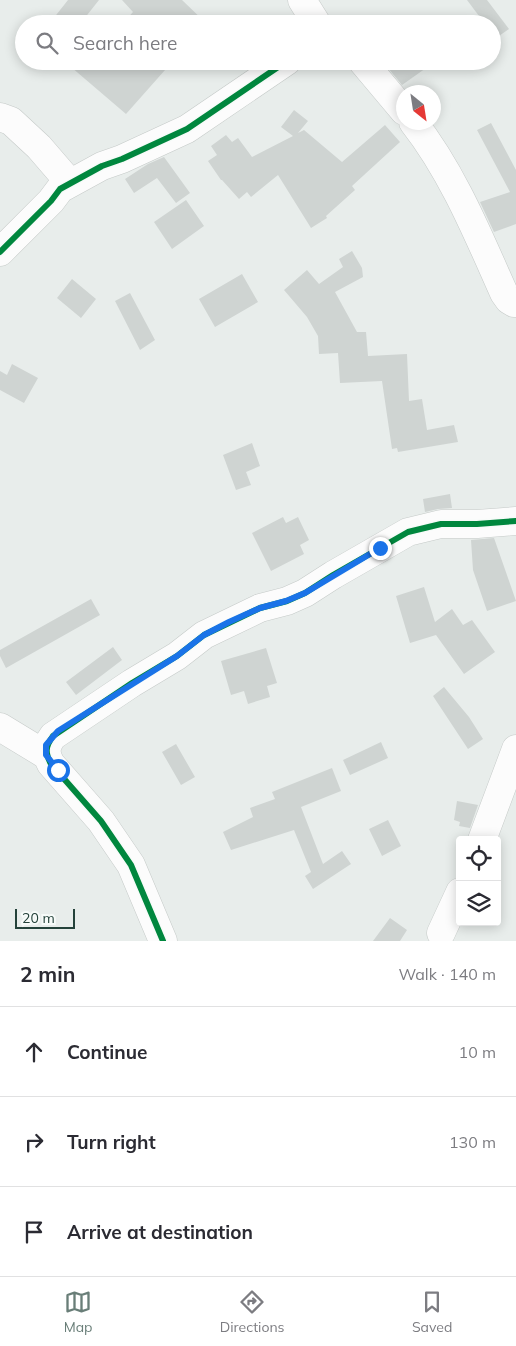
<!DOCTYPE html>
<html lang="en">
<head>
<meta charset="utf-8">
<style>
  body { margin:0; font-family:Mulish,sans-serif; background:#f2f2f3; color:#2b2b33 }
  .controls { position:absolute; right:15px; bottom:15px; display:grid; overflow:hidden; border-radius:5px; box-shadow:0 2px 12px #0003 }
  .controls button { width:45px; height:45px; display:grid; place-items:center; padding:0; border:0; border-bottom:1px solid #e1e1e2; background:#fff; color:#2b2b33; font:25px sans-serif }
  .compass { position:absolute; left:396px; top:85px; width:45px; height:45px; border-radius:50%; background:#fff; box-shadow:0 2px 12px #0003; rotate:150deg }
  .scale { position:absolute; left:15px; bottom:12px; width:60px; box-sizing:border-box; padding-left:5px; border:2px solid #24423a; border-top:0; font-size:14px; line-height:18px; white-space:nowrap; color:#24423a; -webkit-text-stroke:4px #f7fbf9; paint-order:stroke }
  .stop { position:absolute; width:15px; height:15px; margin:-11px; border:4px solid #1a73e8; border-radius:50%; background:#fff }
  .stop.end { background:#1a73e8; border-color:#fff; box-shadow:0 1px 5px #0008 }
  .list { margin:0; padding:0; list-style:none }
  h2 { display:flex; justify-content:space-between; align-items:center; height:65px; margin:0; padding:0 20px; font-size:21px }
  h2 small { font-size:16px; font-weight:400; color:#7c7c81 }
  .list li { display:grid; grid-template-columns:32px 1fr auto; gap:15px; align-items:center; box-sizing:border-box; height:90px; padding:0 20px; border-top:1px solid #e1e1e2 }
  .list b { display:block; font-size:19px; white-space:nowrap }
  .list em { font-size:16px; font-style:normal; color:#7c7c81 }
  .icon { flex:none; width:28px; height:28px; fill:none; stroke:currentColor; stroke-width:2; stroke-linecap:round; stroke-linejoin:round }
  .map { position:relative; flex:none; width:516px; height:941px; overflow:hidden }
  .search { position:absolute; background:#fff; box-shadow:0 2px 12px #0003; left:15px; right:15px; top:15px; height:55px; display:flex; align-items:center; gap:12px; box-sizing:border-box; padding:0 18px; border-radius:28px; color:#7c7c81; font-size:19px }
  .sheet { height:335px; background:#fff }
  nav { display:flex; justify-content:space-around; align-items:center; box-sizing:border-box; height:70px; border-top:1px solid #e1e1e2; background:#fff; font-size:14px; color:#7c7c81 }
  nav a { display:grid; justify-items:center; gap:2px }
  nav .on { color:#697e78 }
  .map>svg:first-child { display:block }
  .building { fill:#cfd4d2 }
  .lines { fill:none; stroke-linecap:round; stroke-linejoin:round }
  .minor-casing { stroke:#c5cac8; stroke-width:29 }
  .minor { stroke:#fcfcfc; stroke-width:28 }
  .cycleway-casing { stroke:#f7fbf9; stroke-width:9 }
  .cycleway { stroke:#00873e; stroke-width:6 }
  .route { stroke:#1a73e8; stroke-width:6 }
</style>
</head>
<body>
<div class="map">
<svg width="516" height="941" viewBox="0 0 516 941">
  <rect width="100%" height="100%" fill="#e8edeb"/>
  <path class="building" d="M68,0H99L80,24H49Z
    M122,0H182L207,24H162L154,17L147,24H122L133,12Z
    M467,0H487L509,29L496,38L492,33V24H485Z
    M64,61H173L126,114Z
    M398,61H436L402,85L388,68Z
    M294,110L308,121L298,133L304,130L342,162L385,125L400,142L352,186L355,190L326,216L327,218L311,228L278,175L251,197L247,192L239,199L222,180H221L208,161L217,155L211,146L226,135L232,142L238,138L252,157L293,136L281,127Z
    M491,123L516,170V224L494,232L480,202L510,192L477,130Z
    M164,157L190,193L176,203L157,178L134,193L125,179L148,164Z
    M186,200L204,226L172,249L154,222Z
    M352,251L362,268L363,277L335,292L357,332H366L368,356L407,354L409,401L422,399L427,430L454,425L458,442L398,452L397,448L392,449L382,381L340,383L338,353L319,354L318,336L307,317L284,290L307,270L319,284L343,267L339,259Z
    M242,274L258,302L215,327L199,299Z
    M72,279L96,299L81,318L57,298Z
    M130,293L155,340L140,350L115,301Z
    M12,364L38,378L24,403L0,390V371L7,375Z
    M252,443L260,466L246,472L251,485L236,490L223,455Z
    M450,494L452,508L438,509L425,512L423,499Z
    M283,517L286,523L298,517L309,540L300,545L304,554L271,571L252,533Z
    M494,538L516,601L487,611L473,570L471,540Z
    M424,587L435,622L452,609L463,625L472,620L495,652L464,674L436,635L410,643L396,596Z
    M91,599L100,615L6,668L0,656V650Z
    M113,647L122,660L76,695L66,682Z
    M266,648L277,683L267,686L270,697L248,704L244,691L231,695L221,661Z
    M444,687L469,717L483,739L468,749L433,696Z
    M381,742L388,758L350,775L343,760Z
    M176,744L195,777L181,785L162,752Z
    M332,768L341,791L301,807L323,864L342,851L351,864L313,889L305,876L311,872L294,830L231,850L223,832L253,817L250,808L275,799L272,792Z
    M457,801L478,805L470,828L459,826L460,822L454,820Z
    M388,820L401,846L382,856L369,829Z
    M390,918L407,930L400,941H373Z"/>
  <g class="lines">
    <g class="minor-casing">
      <path id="minor" d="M302,0L317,24
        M362,61L404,111
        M0,117L11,121L39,147L70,183
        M413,122C453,173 478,235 504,293L509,300L514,303H516
        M0,252L51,201L60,189L102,166L122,159L187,129L287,61
        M0,727L46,755
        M482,840L516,749
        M441,933L460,892
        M163,941L131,865L101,821L51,764C45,753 45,747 53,736L132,683L177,656L204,635L260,608L287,601L305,593L333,575L408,532L441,524H477L516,521"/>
    </g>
    <use href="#minor" class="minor"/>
    <g class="cycleway-casing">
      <path id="cycleway" d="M0,252L51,201L60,189L102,166L122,159L187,129L287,61
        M163,941L131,865L101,821L51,764C45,753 45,747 53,736L132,683L177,656L204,635L260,608L287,601L305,593L333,575L408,532L441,524H477L516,521"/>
    </g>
    <use href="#cycleway" class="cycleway"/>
  </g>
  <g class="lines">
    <path class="route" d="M58,770L46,755V745L58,731L177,656L204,635L229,622L260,608L286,601L305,593L380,548"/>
  </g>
</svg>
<div class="controls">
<button><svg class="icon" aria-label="locate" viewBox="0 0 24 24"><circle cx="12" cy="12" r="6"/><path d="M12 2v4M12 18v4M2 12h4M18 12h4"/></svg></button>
<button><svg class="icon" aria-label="layers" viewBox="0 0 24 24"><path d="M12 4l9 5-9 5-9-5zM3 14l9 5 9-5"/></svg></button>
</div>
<svg class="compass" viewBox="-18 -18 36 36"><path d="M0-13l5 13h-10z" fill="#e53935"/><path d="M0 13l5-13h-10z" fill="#7c7c81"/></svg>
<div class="scale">20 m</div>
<div class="stop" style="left:58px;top:770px"></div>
<div class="stop end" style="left:380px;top:548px"></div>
<div class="search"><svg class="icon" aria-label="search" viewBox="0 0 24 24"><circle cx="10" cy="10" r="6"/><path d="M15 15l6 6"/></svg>Search here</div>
</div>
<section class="sheet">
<h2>2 min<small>Walk · 140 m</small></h2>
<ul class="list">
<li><svg class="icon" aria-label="ahead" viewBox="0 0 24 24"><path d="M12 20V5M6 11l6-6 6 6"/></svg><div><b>Continue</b></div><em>10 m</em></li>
<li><svg class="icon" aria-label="right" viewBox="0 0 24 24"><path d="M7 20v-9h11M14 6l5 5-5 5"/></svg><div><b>Turn right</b></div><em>130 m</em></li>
<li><svg class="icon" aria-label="arrive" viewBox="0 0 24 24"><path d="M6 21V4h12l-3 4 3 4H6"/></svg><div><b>Arrive at destination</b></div></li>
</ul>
</section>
<nav>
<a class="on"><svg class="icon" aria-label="map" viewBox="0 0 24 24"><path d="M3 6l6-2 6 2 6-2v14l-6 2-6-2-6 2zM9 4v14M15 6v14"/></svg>Map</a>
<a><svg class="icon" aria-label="directions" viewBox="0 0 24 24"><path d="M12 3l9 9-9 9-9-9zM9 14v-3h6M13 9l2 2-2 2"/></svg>Directions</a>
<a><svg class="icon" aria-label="saved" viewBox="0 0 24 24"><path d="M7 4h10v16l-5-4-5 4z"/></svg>Saved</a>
</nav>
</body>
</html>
